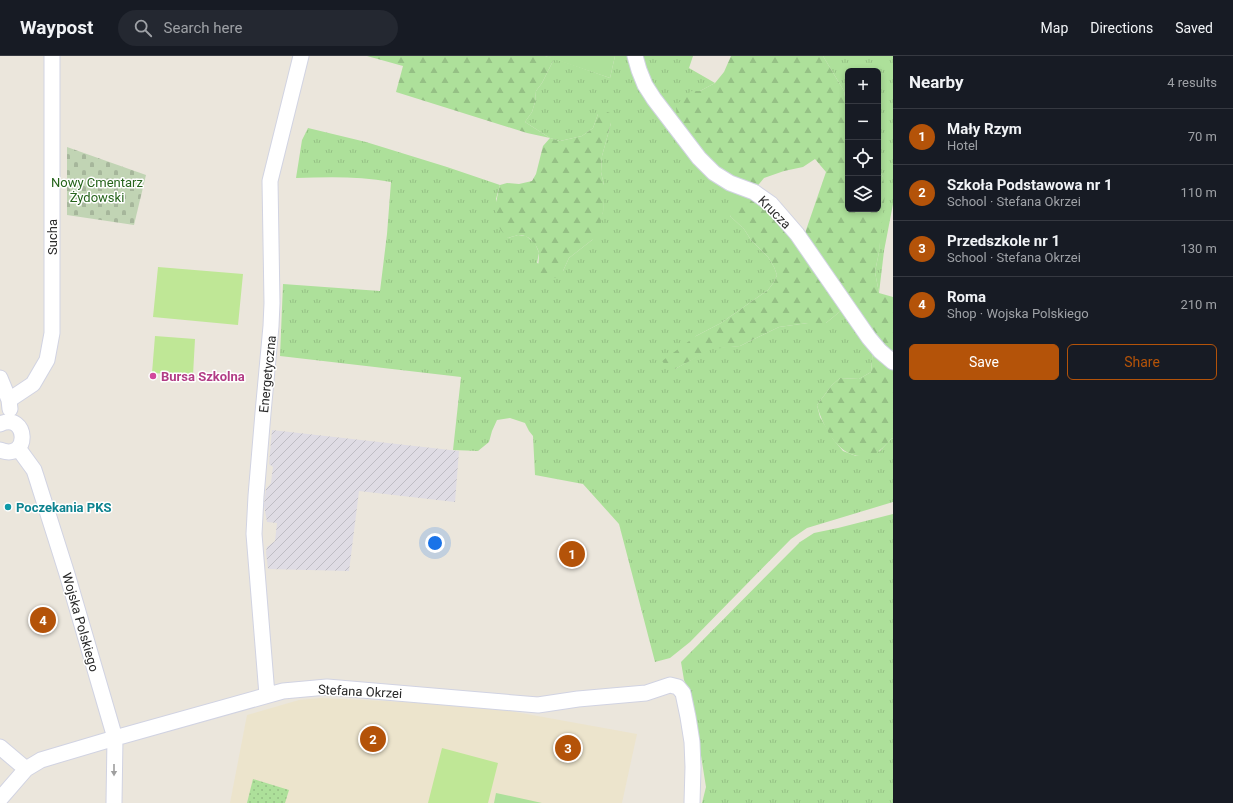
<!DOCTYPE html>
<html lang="en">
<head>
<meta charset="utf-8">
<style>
  body { margin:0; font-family:Roboto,sans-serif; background:#242831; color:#f1f3f6 }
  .controls { position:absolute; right:12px; top:12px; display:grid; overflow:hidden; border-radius:6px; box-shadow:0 2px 6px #0003 }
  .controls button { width:36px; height:36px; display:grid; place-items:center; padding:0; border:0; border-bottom:1px solid #363941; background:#171b24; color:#f1f3f6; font:20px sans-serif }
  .you { position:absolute; left:435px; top:487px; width:14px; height:14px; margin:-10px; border:3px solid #fff; border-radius:50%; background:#1a73e8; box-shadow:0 0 0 6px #1a73e833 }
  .badge { display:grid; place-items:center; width:26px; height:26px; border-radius:50%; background:#b45309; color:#fff; font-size:13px; font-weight:700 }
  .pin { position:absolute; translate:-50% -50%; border:2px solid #fff; box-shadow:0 1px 4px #0006 }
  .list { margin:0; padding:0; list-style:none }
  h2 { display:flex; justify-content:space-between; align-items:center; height:52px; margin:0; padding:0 16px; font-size:17px }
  h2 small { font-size:13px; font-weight:400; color:#9ea1a6 }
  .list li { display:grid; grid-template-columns:26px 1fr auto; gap:12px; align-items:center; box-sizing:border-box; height:56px; padding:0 16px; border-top:1px solid #363941 }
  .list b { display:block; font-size:15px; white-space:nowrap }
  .list p { margin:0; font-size:13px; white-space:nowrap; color:#9ea1a6 }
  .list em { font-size:13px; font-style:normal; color:#9ea1a6 }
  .actions { display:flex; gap:8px; padding:12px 16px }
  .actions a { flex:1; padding:9px 0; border:1px solid #b45309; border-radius:6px; text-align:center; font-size:14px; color:#b45309 }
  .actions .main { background:#b45309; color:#fff }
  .icon { flex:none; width:22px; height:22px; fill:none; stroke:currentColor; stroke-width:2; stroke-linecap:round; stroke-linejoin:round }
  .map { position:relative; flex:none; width:893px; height:747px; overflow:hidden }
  header { display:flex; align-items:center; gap:24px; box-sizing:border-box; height:56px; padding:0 20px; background:#171b24; border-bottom:1px solid #363941 }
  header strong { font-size:19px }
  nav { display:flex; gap:22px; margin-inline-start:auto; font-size:14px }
  .search { width:280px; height:36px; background:#242831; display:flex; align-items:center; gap:10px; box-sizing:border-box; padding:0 14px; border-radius:22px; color:#9ea1a6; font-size:15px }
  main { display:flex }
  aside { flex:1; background:#171b24 }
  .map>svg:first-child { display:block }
  .industrial { fill:url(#industrial-furrows) }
  .education { fill:#ece4cc }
  .grass { fill:url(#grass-tufts) }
  .forest { fill:url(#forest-firs) }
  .cemetery { fill:url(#cemetery-stones) }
  .park { fill:url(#park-dots) }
  .garden { fill:#ade09a }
  .pitch { fill:#bfe796 }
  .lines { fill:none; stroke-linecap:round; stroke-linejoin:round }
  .minor-casing { stroke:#d1d3e2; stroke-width:17 }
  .minor { stroke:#fff; stroke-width:15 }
  .oneway { fill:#9f9f9f }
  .hotel-dot { fill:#d1479c; stroke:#fff; stroke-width:1.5 }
  .culture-dot { fill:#0f9aa8; stroke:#fff; stroke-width:1.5 }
  .labels { text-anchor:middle; stroke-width:3; stroke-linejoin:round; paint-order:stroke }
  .park-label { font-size:13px; fill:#26641c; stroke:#fff }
  .street-label { font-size:13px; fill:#292929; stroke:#fff }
  .hotel-label { font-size:13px; font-weight:bold; fill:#b23c85; stroke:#fff; text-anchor:start }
  .culture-label { font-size:13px; font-weight:bold; fill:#0d838f; stroke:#fff; text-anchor:start }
</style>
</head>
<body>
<header>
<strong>Waypost</strong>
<div class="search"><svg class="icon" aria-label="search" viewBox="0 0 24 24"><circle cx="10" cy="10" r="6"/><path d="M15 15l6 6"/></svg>Search here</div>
<nav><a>Map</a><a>Directions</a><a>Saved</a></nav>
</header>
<main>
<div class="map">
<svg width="893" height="747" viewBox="0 0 893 747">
  <defs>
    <pattern id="industrial-furrows" width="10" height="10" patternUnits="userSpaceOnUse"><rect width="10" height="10" fill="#dfdce4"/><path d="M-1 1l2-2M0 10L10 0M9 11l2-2" fill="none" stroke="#bfbdc4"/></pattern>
    <pattern id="grass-tufts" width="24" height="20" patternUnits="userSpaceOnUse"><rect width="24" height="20" fill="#ade09a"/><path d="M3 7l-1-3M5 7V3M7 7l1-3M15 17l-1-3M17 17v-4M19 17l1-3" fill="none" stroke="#95c085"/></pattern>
    <pattern id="forest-firs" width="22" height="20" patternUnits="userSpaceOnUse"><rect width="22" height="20" fill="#ade09a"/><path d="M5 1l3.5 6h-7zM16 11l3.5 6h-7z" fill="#95c085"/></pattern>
    <pattern id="cemetery-stones" width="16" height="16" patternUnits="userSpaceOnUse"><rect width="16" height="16" fill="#c1d4b4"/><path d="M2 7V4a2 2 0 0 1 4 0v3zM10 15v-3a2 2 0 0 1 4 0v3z" fill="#a6b69b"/></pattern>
    <pattern id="park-dots" width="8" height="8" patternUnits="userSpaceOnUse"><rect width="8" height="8" fill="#ade09a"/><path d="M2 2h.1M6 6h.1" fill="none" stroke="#95c085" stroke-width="1.8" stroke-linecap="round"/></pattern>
  </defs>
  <rect width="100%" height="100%" fill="#ebe6dc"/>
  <path class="industrial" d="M272,374L459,395L455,446L359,435L349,515L268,513L266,496L267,491L275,485L277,467L267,466L264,449L266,433L271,427L272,418L273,411L269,408Z"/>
  <path class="education" d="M321,642L448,648L510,655L637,678L622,747H230L247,659L299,644Z"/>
  <path class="grass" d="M615,0H628L644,34L753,139L730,160L744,173L751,184L768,201L774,211L777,219L774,226L768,234L721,267L696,280L675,313L712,292L740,290L779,271L808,267H826L843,253L873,293L871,316L859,323L840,322L832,329L817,349L820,361L833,383L843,395L856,400L880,395L891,383L893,382V446L807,472L791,483L690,586L670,602L655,606L619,468L583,428L535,419L533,380L529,375L525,367L510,362L497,364L492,375L489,386L478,395L453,394L461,321L280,300L283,228L380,235L387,178L391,126C360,120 328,121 296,122L302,84L308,72L366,86L447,111L500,129L496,143L508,182L518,179L526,180L535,187L539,197L537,207L563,215L569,202L592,184L603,156L604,129L601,116L602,100L611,67L598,58L593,72L582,80L560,85L550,82L525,66L532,56L535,46L536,35L542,27L553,5V2L610,22Z
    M639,0H693L689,12L715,27L700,35H692L677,65L649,29Z
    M823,0H893V148L884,195L879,237L875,216L879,196L883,121L878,112V15H848V59L844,35Z
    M893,458V747H702L706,731L692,643L684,624L681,606L800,486L814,477L838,472Z"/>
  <path class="forest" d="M367,0H545L553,2V5L542,27L536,35L535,46L532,56L525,66L550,82L560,85L582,80L593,72L598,58L602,54L610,57L611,67L602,100L601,116L604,129V144L603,156L599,176L592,184L569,202L563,215L559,222H548L538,217C538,211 539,202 539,198C538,189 529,179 520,179C516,179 512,181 508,182C505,179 501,175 499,171C494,157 496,143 500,129L507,127L519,128L532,125L536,118L543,90L550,82L527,77L396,36L403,10Z
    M731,0H823L844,35L848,59V153H878V112L883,121L885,137L879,196L875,216L879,237L893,241V300L887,295L804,180L826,116L815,103L803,111L784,115L764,122L755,133L715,114L677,65L676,51L684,40L692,35H700L715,27L724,16Z
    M753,139L777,158L843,253L826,267H808L779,271L740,290L712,293L675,313L666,310L662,305L696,280L721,267L768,234L774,226L777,219L774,211L768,201L751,184L744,173L730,160L734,151Z
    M873,293L893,310V382L891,383C886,389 880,395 873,399C869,401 865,400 861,400C837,400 822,368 817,349L832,329L840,322L859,323L871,316Z"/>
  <path class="cemetery" d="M67,91L146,119L134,169L67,159Z"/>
  <path class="park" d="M253,723L289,734L285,747H247Z"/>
  <path class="garden" d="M545,0H615L610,22Z
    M496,737L542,747H494Z"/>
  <path class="pitch" d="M158,211L243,218L238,269L153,261Z
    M155,280L195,283L193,319L152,317Z
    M442,692L498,707L488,747H428Z"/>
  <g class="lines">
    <g class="minor-casing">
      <path id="minor" d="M635,0L639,14L645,29L654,43L699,102L714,117L730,127L754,136L771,148L797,178L869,282L880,295L893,306
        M0,322L9,344L10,353
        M9,344L33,328L47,304L52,277V0
        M0,368C28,355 31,406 0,394
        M18,392L34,414L36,420L67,518L115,682L114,747
        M267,639L254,478L256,440L263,357L271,270L272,247L270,125L301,0
        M0,691L26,713
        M0,743L26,713L41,704L115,682L283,635L327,631L538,649L578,643L646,637L670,629L678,631L683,637L688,661L692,686L693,711L692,747"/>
    </g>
    <use href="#minor" class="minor"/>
  </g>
  <defs><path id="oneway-solid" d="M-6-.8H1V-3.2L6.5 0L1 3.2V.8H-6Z"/></defs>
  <use class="oneway" href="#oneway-solid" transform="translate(114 714) rotate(90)"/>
  <circle class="hotel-dot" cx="153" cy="320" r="4"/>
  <circle class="culture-dot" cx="8" cy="451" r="4"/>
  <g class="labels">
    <g class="park-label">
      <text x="97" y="131">Nowy Cmentarz<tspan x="97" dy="15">Żydowski</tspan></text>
    </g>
    <g class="street-label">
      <text transform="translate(775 156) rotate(45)" y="5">Krucza</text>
      <text transform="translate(52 181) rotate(-90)" y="5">Sucha</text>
      <text transform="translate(267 318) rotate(-84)" y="5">Energetyczna</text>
      <text transform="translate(81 566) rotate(74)" y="5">Wojska Polskiego</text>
      <text transform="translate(360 635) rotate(3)" y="5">Stefana Okrzei</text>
    </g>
    <g class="hotel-label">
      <text x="161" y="325">Bursa Szkolna</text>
    </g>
    <g class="culture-label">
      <text x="16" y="456">Poczekania PKS</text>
    </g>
  </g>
</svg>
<div class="controls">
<button>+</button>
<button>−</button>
<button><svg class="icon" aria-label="locate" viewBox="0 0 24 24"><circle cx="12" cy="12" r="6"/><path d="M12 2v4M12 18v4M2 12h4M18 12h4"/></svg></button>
<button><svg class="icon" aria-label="layers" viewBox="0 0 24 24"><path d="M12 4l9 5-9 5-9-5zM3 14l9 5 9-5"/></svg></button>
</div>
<div class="you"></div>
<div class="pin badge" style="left:572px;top:498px">1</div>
<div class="pin badge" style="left:373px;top:683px">2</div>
<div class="pin badge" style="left:568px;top:692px">3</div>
<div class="pin badge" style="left:43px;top:564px">4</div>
</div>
<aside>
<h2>Nearby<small>4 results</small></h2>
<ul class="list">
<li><span class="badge">1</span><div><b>Mały Rzym</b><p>Hotel</p></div><em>70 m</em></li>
<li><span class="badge">2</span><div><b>Szkoła Podstawowa nr 1</b><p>School · Stefana Okrzei</p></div><em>110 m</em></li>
<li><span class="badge">3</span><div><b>Przedszkole nr 1</b><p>School · Stefana Okrzei</p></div><em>130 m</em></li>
<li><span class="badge">4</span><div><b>Roma</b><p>Shop · Wojska Polskiego</p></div><em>210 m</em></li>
</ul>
<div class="actions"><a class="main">Save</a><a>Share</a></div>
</aside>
</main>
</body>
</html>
